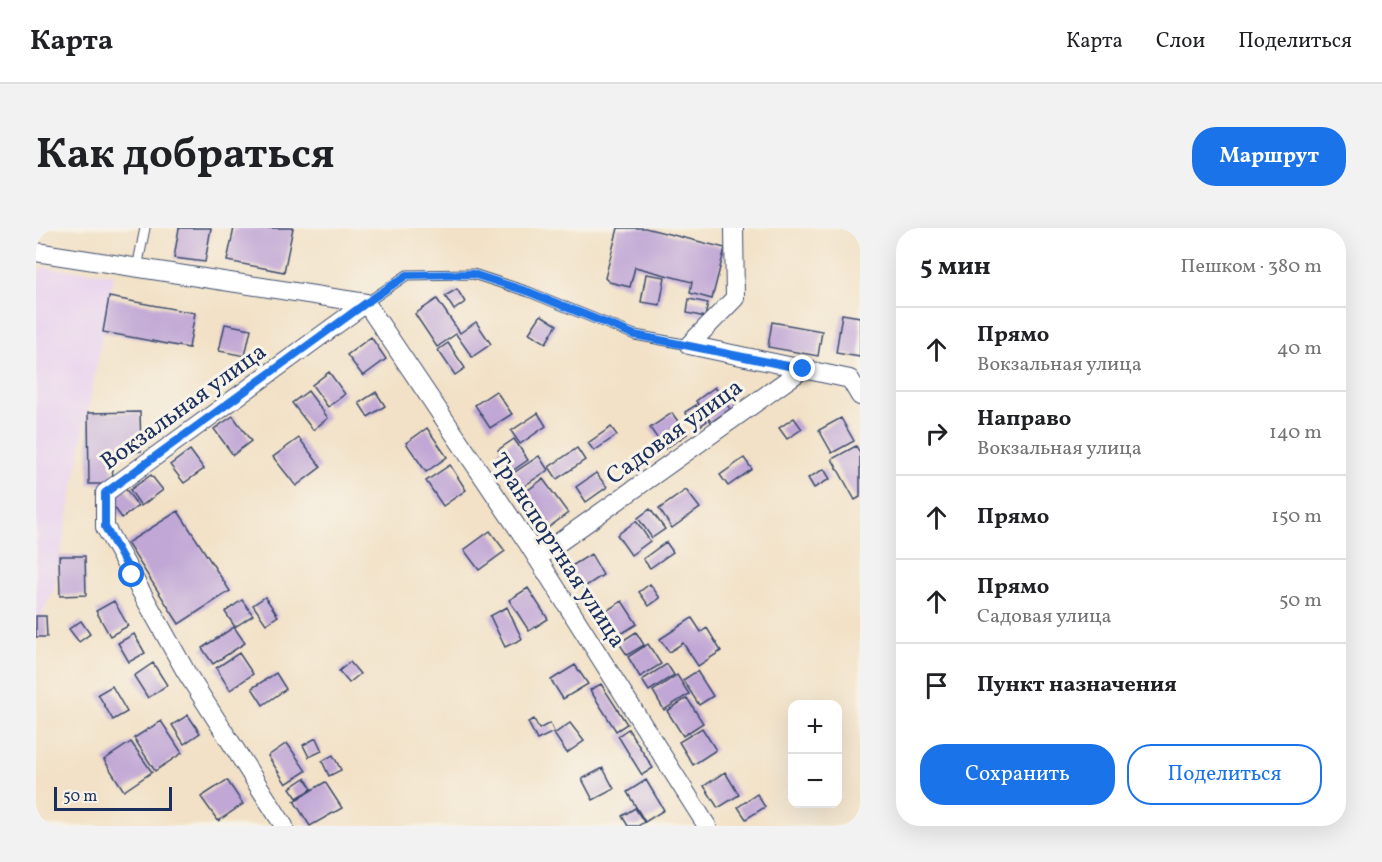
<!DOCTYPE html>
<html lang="ru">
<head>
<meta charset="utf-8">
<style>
  body { margin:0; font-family:Vollkorn,serif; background:#f2f2f2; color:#202124 }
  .controls { position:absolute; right:18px; bottom:18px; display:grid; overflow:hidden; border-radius:12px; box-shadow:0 6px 24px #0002 }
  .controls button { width:54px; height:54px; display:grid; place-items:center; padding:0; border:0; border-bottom:2px solid #e0e0e0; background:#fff; color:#202124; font:30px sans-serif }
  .scale { position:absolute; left:18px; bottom:15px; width:118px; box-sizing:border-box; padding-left:6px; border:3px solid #1b2f5e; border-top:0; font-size:16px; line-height:21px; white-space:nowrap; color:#1b2f5e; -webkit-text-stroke:4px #f7f3e8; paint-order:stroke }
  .stop { position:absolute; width:18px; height:18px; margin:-14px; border:4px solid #1a73e8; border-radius:50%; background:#fff }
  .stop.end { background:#1a73e8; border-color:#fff; box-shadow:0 2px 6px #0008 }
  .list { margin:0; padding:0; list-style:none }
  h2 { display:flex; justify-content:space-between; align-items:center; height:78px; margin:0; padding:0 24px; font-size:26px }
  h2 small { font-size:20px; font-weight:400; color:#757577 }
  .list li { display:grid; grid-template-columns:39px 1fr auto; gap:18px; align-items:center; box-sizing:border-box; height:84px; padding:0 24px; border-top:2px solid #e0e0e0 }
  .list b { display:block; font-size:22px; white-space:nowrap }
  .list p { margin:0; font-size:20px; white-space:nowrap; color:#757577 }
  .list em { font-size:20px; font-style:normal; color:#757577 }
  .actions { display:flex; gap:12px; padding:18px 24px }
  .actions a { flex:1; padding:14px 0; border:2px solid #1a73e8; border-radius:24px; text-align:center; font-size:21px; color:#1a73e8 }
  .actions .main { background:#1a73e8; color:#fff }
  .icon { flex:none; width:33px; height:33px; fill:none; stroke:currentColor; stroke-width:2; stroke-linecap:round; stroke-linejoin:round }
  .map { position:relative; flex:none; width:824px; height:598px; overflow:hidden; border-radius:24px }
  header { display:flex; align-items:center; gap:36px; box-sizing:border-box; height:84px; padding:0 30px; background:#fff; border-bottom:2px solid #e0e0e0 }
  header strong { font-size:28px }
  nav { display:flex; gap:33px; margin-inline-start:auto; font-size:21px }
  .intro { display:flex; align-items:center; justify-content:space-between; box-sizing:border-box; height:144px; padding:0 36px }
  h1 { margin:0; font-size:42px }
  .button { padding:15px 27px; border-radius:24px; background:#1a73e8; color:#fff; font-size:21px; font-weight:700 }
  main { display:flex; gap:36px; padding:0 36px }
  aside { flex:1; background:#fff; border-radius:24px; box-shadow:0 6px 24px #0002 }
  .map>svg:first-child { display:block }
  .built { fill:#e8d2ef }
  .building { fill:#c1a7d5 }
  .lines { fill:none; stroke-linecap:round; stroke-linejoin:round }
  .service-casing { stroke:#3b4a6e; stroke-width:11 }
  .minor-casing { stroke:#3b4a6e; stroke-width:20 }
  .service { stroke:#fff; stroke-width:9 }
  .minor { stroke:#fff; stroke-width:18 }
  .route { stroke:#1a73e8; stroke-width:8 }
  .labels { text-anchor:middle; stroke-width:6; stroke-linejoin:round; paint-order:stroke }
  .street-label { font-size:24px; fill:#1b2f5e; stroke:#f7f3e8 }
</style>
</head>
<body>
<header>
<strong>Карта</strong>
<nav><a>Карта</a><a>Слои</a><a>Поделиться</a></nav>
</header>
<div class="intro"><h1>Как добраться</h1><a class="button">Маршрут</a></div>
<main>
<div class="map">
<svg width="824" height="598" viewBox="0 0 824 598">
  <rect width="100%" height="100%" fill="#f7f3e8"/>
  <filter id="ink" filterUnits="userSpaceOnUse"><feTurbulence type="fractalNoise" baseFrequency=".0167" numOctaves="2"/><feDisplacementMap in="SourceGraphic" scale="12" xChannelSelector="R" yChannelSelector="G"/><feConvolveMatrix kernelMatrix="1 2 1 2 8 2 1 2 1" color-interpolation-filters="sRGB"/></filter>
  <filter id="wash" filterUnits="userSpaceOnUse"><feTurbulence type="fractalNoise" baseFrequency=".008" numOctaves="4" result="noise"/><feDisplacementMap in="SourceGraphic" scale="24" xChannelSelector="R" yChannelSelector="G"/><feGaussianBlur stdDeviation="1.35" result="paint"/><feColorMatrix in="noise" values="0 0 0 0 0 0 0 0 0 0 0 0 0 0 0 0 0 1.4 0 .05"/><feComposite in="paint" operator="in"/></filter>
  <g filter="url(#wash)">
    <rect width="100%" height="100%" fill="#f2e1c6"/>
    <path class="built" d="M5,39L78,46L18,361L0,398V65Z"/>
    <g id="blocks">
      <path class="building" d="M143,0H175L169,34L138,30Z
        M198,0H257L248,44L191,33Z
        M582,0H609L689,20L676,71L654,65L656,54L599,39L594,59L573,54L569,50Z
        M610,46L629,49L624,77L605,74Z
        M421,61L429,74L418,82L409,68Z
        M73,69L159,85L153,120L67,104Z
        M401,71L424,105L440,94L455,116L436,129L420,106L401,119L379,86Z
        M653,71L672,75L669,89L651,85Z
        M806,86L824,89V129L800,125Z
        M505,87L521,97L510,115L493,105Z
        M736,94L786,103L782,128L732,119Z
        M189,96L215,101L209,128L183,123Z
        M335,109L350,131L327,148L311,127Z
        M412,115L429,140L419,147L402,122Z
        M293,144L309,166L292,179L276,157Z
        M679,159L694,181L675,194L660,173Z
        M272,163L292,190L277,202L256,175Z
        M460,163L476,186L454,200L439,177Z
        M340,164L349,178L332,189L323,175Z
        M660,177L671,193L661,200L649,184Z
        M104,184L105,223L76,224L77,256H53L52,185Z
        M502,185L510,198L484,216L475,203Z
        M636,185L651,206L629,221L614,200Z
        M197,188L215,213L197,227L178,201Z
        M758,190L766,201L751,211L743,200Z
        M805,190L818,213L796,225L783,202Z
        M575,199L581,207L558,223L552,215Z
        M391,200L411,229L390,244L370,215Z
        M263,210L285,239L260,258L237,229Z
        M478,211L492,232L476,243L462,222Z
        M820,218L824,225V269L819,272L796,231Z
        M541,220L549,232L521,251L513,239Z
        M154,222L168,241L148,255L134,237Z
        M503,228L512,242L485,260L476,246Z
        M708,230L716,241L692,258L684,247Z
        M414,237L430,262L407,278L390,253Z
        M788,241L794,251L778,260L772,250Z
        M560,245L571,259L550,274L540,259Z
        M115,247L127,262L105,278L94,262Z
        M507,251L532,285L509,302L484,268Z
        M89,260L102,278L86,290L73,272Z
        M650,262L664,280L636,300L623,281Z
        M614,281L629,301L616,310L602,290Z
        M142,283L194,363L143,396L91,315Z
        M600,293L614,313L595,327L581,307Z
        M454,303L469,323L443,342L428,322Z
        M630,314L637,324L614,340L607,331Z
        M555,326L567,347L547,360L534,339Z
        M23,328H49L50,367L24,368Z
        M614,356L624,370L613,378L603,364Z
        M492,360L512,391L493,403L473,372Z
        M229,369L242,388L230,396L217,377Z
        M206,372L217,387L199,399L189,384Z
        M78,373L92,398L74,408L60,383Z
        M586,373L601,396L580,409L565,386Z
        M471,379L486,411L469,419L454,388Z
        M0,388H10L11,409H0Z
        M656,390L665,404L671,400L685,423L662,438L647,415L633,424L624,411Z
        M45,393L54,406L43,414L33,401Z
        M198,399L209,415L177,436L166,420Z
        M600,404L608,417L591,427L583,415Z
        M98,406L109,425L93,434L82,415Z
        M612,416L625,436L604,449L592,429Z
        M203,425L217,446L194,462L180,440Z
        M314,434L324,446L313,455L303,443Z
        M117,435L131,457L112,470L98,448Z
        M631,436L638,447L613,463L606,452Z
        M539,437L552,456L527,471L515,452Z
        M661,443L677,468L663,477L647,452Z
        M240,445L250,461L227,477L216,460Z
        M641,447L653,466L628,482L617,463Z
        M565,456L591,496L580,503L554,462Z
        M76,458L91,484L77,492L62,466Z
        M651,470L667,495L647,508L631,483Z
        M152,487L164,505L148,516L136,497Z
        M498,491L503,501L514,495L518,504L501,512L492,494Z
        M125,493L146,525L119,543L98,510Z
        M534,495L548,513L531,525L518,506Z
        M666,500L680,522L657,537L643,514Z
        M592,501L617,540L606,547L582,508Z
        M280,510L286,523L273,529L267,517Z
        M95,514L116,544L88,563L68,532Z
        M251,515L270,543L250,556L232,528Z
        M297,527L305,542L293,548L286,533Z
        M567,540L578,561L557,572L546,551Z
        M689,544L703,567L682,580L668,558Z
        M269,550L276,561L261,570L254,560Z
        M191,552L207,576L182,593L165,569Z
        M610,552L628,582L609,594L591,564Z
        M289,554L306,580L274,598L258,573Z
        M721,566L729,579L710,591L702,579Z
        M599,580L608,594L602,598H592L586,588Z"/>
    </g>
  </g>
  <g filter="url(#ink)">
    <use href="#blocks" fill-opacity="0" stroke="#3b4a6e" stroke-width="1.5"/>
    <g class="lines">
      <g class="service-casing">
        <path id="service" d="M101,40L109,0
          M330,75L371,47L437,46L493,64L599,107L653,117"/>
      </g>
      <g class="minor-casing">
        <path id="minor" d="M0,24L330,75
          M330,75L491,314L671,598
          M653,117L699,70L698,0
          M767,141L814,151L824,168
          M501,330L767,141L653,117
          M248,598L150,444L69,299V265L330,75"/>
      </g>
      <use href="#service" class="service"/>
      <use href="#minor" class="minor"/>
    </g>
  </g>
  <g class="lines" filter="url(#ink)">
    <path class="route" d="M96,347L69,299V265L330,75L371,47L437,46L493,64L599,107L767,141"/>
  </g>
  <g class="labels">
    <g class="street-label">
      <text transform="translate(147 178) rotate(-36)" y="8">Вокзальная улица</text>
      <text transform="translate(638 203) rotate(-36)" y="8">Садовая улица</text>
      <text transform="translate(523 322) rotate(57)" y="8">Транспортная улица</text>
    </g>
  </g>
</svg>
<div class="controls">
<button>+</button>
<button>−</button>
</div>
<div class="scale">50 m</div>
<div class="stop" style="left:96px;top:347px"></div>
<div class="stop end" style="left:767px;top:141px"></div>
</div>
<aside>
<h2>5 мин<small>Пешком · 380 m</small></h2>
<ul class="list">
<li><svg class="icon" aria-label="ahead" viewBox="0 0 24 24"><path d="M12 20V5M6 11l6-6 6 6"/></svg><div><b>Прямо</b><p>Вокзальная улица</p></div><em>40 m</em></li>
<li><svg class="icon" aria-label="right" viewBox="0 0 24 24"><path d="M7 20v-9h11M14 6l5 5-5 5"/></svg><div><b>Направо</b><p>Вокзальная улица</p></div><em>140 m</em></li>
<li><svg class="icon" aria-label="ahead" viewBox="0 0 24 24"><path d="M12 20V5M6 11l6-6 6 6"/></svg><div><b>Прямо</b></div><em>150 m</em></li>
<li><svg class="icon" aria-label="ahead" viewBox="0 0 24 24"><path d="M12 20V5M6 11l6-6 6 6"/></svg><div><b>Прямо</b><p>Садовая улица</p></div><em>50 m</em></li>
<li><svg class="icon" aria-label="arrive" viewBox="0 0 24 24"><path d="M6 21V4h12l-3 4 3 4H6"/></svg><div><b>Пункт назначения</b></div></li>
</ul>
<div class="actions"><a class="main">Сохранить</a><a>Поделиться</a></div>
</aside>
</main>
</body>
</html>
